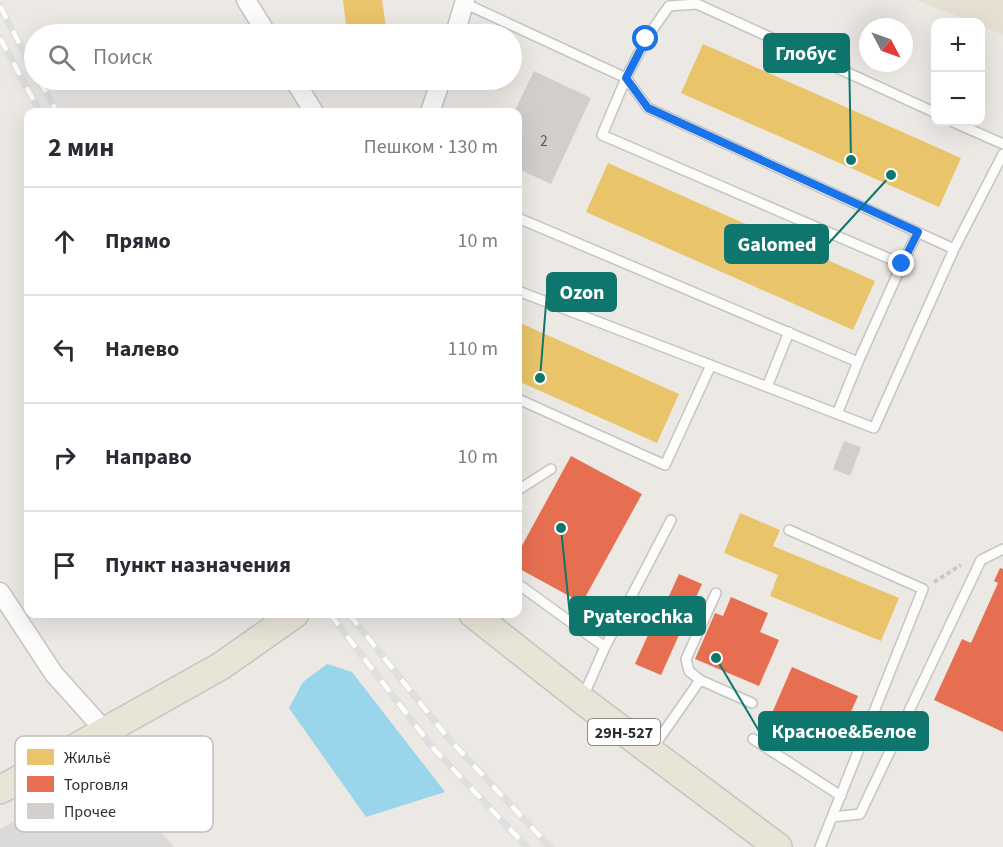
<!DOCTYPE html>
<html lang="ru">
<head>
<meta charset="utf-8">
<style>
  body { margin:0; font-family:"Source Sans 3",sans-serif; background:#f7f7f7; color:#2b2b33 }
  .controls { position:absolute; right:18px; top:18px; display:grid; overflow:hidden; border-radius:12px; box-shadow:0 6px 24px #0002 }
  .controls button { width:54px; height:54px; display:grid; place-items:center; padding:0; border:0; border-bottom:2px solid #e1e1e2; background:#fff; color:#2b2b33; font:30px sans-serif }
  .compass { position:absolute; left:859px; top:18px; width:54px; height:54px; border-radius:50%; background:#fff; box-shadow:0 6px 24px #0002; rotate:131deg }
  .stop { position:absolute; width:18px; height:18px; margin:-14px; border:4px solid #1a73e8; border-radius:50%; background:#fff }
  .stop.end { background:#1a73e8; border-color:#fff; box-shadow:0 2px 6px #0008 }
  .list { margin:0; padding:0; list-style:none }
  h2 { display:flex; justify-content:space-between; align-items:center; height:78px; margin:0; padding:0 24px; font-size:26px }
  h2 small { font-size:20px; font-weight:400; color:#7c7c81 }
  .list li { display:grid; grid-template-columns:39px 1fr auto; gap:18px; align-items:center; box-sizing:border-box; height:108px; padding:0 24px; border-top:2px solid #e1e1e2 }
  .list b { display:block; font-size:22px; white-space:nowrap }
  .list em { font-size:20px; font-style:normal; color:#7c7c81 }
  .icon { flex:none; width:33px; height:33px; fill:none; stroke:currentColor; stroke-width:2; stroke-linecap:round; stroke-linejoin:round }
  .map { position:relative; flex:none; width:1003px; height:847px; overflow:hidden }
  .search { position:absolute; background:#fff; box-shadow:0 6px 24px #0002; left:24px; top:24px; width:498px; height:66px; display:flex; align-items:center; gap:15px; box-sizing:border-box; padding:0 21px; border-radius:33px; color:#7c7c81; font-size:22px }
  .panel { position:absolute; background:#fff; box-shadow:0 6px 24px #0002; left:24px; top:108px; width:498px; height:510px; border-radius:12px }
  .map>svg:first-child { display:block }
  .industrial { fill:#dcd9db }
  .education { fill:#e6e0d3 }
  .water { fill:#99d6ec }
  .homes { fill:#e9c46a }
  .shops { fill:#e76f51 }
  .building { fill:#d1cecb }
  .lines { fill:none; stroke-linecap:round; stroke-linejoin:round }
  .lane-casing { stroke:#c5c4c5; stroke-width:12 }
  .street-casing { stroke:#c5c4c5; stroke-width:21 }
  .primary-casing { stroke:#c6c5c4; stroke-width:30 }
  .path { stroke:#c9c9c8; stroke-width:4; stroke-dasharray:4.5 3; stroke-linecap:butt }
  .lane { stroke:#fcfcfb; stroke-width:9 }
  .street { stroke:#fcfcfb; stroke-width:18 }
  .primary { stroke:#e8e4d6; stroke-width:27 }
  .rail-casing { stroke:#dfdfe1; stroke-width:7 }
  .rail { stroke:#fff; stroke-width:4.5; stroke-dasharray:14; stroke-linecap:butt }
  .route { stroke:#1a73e8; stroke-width:8 }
  .labels { text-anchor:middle; stroke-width:6; stroke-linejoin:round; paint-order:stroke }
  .number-label { font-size:15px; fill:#585857 }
  .shield { fill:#fff; stroke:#6d6d6d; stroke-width:1.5 }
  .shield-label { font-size:16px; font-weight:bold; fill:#2e2e2e }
  .key { fill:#fff; stroke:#c0c0c0; stroke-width:1.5 }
  .key-label { font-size:16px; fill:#2e2e2e }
  .leader { fill:none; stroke:#0f766e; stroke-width:2 }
  .callout-dot { fill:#0f766e; stroke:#fff; stroke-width:2 }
  .callout { fill:#0f766e; stroke:#0f766e; stroke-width:2 }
  .callout-label { font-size:20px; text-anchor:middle; font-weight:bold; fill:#fff }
</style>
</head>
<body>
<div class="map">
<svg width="1003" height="847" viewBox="0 0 1003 847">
  <rect width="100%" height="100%" fill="#ece8e4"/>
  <path class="industrial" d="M108,771L174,847H0V829Z"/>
  <path class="education" d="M916,0H1003V35L981,26L980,22H972Z"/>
  <path class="water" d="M327,664L352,672L445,792L366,817L289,708L303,682Z"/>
  <path class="homes" d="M343,0H382L387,34H347Z
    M703,44L961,158L939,207L681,93Z
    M608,163L875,281L853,330L586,212Z
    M518,322L679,394L657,443L518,381Z
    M740,513L780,530L773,546L899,598L881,641L770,596L778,575L724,553Z"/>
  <path class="shops" d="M571,456L642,494L582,603L518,568V553Z
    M1000,568L1003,569V732L934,700L962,639L971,643L998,583L994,581Z
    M679,574L702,584L661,675L635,664L660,608L663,609Z
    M731,597L768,613L760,632L779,640L759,686L695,659L715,613L723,616Z
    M792,667L858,696L838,741L811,729L808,737L769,720Z"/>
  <path class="building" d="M534,71L591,98L551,184L518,169V112H514Z
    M844,441L861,447L850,476L833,469Z"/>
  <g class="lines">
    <g class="lane-casing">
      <path id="lane" d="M464,3L626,78L602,135L902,264L858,362L518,218
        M936,113L697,4L669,6L646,39L626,78L648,108L954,249
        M953,122L1003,144
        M902,264L918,232
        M518,291L874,428L954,249L1003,154
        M767,387L789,332
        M518,399L665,465L711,365
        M837,414L858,362
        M518,490L551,469
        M789,530L923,589L820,847
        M518,584L605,647L583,697
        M605,647L671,520
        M700,680L689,671L686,659L716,593
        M753,739L841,796
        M652,749L700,680L752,703
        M832,817L860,814L981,560L1003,549"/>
    </g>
    <g class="street-casing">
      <path id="street" d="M246,0L267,34
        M455,34L465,0
        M294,80L314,112
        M430,112L441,80
        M0,592L54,674L106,732"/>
    </g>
    <g class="primary-casing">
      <path id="primary" d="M473,614L582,700L778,847
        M0,790L221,666L295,614"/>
    </g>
    <path class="path" d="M934,582L961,565"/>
    <use href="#lane" class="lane"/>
    <use href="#street" class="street"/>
    <use href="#primary" class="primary"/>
    <g class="rail-casing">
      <path id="rail" d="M0,6L34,72
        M0,38L40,112
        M39,80L57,112
        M330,614L433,748L527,847
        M349,614L449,739L550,847"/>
    </g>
    <use href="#rail" class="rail"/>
  </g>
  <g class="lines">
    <path class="route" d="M646,39L626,78L648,108L918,232L902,264"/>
  </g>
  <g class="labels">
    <g class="number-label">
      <text x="544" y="146">2</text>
    </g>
    <rect class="shield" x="588" y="719" width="72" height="26" rx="4.5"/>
    <g class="shield-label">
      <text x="624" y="738">29Н-527</text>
    </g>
  </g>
  <rect x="15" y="736" width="198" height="96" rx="9" class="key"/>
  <rect x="27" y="749" width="27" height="16" fill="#e9c46a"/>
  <rect x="27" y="776" width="27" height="16" fill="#e76f51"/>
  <rect x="27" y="803" width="27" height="16" fill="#d1cecb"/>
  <g class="key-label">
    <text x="64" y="763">Жильё</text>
    <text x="64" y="790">Торговля</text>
    <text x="64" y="817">Прочее</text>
  </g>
  <path class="leader" d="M851 160L849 53M891 175L828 244M540 378L547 292M561 528L570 616M716 658L759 731"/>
  <g class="callout-dot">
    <circle cx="851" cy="160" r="6"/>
    <circle cx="891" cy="175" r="6"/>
    <circle cx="540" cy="378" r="6"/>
    <circle cx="561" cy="528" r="6"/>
    <circle cx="716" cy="658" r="6"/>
  </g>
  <g class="callout">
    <rect x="764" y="34" width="85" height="38" rx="6"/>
    <rect x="725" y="225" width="103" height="38" rx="6"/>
    <rect x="547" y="273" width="69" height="38" rx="6"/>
    <rect x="570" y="597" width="135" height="38" rx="6"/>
    <rect x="759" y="712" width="169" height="38" rx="6"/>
  </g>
  <g class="callout-label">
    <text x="806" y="60">Глобус</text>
    <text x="777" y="251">Galomed</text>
    <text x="582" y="299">Ozon</text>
    <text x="638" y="623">Pyaterochka</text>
    <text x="844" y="738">Красное&amp;Белое</text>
  </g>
</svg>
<div class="controls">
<button>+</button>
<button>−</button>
</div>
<svg class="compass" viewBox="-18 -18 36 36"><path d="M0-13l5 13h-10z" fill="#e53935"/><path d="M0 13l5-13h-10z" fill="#7c7c81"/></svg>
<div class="stop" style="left:646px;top:39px"></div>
<div class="stop end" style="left:902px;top:264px"></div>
<div class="search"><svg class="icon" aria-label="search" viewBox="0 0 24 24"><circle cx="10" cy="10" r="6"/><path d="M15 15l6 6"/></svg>Поиск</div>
<section class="panel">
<h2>2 мин<small>Пешком · 130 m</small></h2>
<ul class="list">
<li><svg class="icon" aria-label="ahead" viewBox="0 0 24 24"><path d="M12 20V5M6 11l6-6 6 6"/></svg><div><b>Прямо</b></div><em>10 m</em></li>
<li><svg class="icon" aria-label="left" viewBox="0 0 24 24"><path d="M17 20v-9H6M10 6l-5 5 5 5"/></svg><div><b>Налево</b></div><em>110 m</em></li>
<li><svg class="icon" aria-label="right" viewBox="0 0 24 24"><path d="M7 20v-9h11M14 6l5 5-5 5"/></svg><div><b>Направо</b></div><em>10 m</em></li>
<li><svg class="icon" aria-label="arrive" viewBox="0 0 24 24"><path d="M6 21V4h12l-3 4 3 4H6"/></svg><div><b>Пункт назначения</b></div></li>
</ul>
</section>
</div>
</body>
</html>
